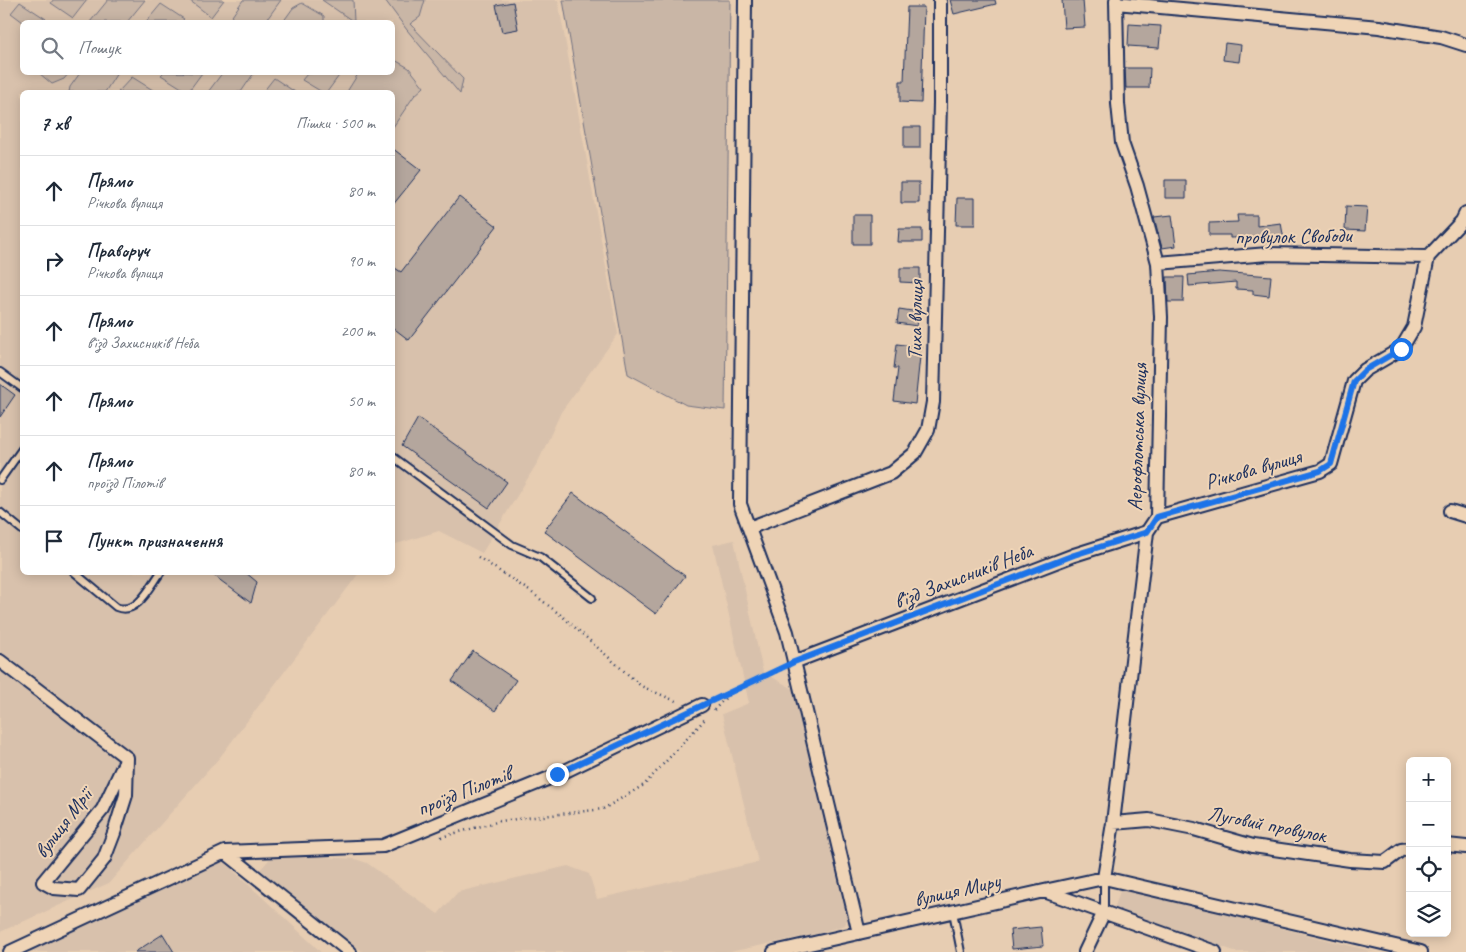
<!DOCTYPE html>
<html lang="uk">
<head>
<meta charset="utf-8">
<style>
  body { margin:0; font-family:Caveat,sans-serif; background:#f6f6f7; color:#1f2937 }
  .controls { position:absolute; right:15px; bottom:15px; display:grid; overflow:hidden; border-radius:8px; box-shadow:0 2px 12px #0003 }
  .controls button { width:45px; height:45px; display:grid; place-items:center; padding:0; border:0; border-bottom:1px solid #e0e1e3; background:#fff; color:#1f2937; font:25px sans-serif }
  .stop { position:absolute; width:15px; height:15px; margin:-11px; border:4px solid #1a73e8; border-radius:50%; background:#fff }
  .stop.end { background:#1a73e8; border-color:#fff; box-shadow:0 1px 5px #0008 }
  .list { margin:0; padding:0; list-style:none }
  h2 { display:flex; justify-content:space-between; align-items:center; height:65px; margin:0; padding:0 20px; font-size:21px }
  h2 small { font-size:16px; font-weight:400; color:#747a83 }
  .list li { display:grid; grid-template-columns:32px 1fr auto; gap:15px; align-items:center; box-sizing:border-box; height:70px; padding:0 20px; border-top:1px solid #e0e1e3 }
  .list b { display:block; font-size:19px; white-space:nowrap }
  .list p { margin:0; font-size:16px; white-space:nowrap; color:#747a83 }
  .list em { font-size:16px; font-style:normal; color:#747a83 }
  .icon { flex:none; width:28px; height:28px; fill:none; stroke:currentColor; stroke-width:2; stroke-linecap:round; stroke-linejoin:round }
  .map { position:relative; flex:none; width:1466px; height:952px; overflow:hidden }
  .search { position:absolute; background:#fff; box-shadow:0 2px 12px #0003; left:20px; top:20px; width:375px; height:55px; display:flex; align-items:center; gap:12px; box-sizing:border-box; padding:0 18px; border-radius:8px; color:#747a83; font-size:19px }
  .panel { position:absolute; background:#fff; box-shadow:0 2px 12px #0003; left:20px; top:90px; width:375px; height:485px; border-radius:8px }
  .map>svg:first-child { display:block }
  .built { fill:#d8c1ac; fill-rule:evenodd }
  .green { fill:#c9b6a6; stroke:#727282 }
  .building { fill:#b4a69d; stroke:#1b2f5e }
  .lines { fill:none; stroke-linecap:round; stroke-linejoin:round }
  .lane-casing { stroke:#1b2f5e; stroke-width:10 }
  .street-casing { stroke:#1b2f5e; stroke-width:16 }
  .path { stroke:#1b2f5e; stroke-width:2.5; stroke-dasharray:1 4; stroke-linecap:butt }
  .lane { stroke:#efd4b6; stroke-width:6 }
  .street { stroke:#efd4b6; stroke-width:12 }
  .route { stroke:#1a73e8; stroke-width:6 }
  .labels { text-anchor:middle; stroke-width:4; stroke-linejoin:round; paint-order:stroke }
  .street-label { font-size:21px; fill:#1b2f5e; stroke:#efd4b6 }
</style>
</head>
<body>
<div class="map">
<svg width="1466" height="952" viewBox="0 0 1466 952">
  <rect width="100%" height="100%" fill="#e7cdb2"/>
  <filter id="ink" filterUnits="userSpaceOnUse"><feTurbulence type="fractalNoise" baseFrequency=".02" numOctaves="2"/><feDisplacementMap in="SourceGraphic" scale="10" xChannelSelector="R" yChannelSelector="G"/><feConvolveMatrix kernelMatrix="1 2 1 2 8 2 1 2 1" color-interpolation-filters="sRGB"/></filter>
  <g filter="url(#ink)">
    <path class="built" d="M0,0H558L618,334L561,412L539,460L482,553L439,531L393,545L392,92H22V572L359,573L220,757L109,883L0,932ZM22,22H392V72H22Z
      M734,540L763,672L795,690L849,913L845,925L820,933L730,952H363L260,870L274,854L355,859L367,863L438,914L458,892L568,866L589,874L597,899L758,862L722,714L749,703L713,545Z
      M221,859L321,952H20Z
      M1121,888L1375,952H1237L1114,909Z"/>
    <path class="green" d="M53,0H87L73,18L51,3Z
      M108,0H145L127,22H90Z
      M189,0H224L211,17Z
      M243,0H281L265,22H228Z
      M322,0H353L354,22Z
      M385,0H425L420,17L410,24L463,79L460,94L407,30Z
      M563,0H730L725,410L686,405L628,374Z
      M20,2L46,19L44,22H23L11,13Z
      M302,3L324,16V22H283L293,8Z
      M161,4L184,19L181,22H146Z
      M393,59L409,68L424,87L414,96L393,127L392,92H348V90L358,74L392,72Z
      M223,72H254V73L241,92H208Z
      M39,73V72L69,73L64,79L52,84Z
      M80,73V72L117,73L105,92H69L70,87Z
      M163,73V72L202,73L188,92L161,75Z
      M319,73V72L341,73L327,92H322L302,80L307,74Z
      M132,77L156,92H118Z
      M274,78L295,92H263Z"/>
    <path class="building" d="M950,0H995L996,4L954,14Z
      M1062,0H1083L1085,27L1064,28Z
      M513,2L518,29L502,32L496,5Z
      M907,7H924L921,103L900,102V81H904Z
      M1129,24L1161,26L1159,48L1128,46Z
      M1225,43L1241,45L1239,62L1223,60Z
      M1125,68H1150L1149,88H1126Z
      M904,127H920V148H904Z
      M392,148L421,170L392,206Z
      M1165,180H1186V198H1165Z
      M901,182H919V203H901Z
      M459,197L497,226L409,340L392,327V266L401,272Z
      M957,198H975V225H956Z
      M1346,206L1367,207L1365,231L1345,230Z
      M853,215H870V244H853Z
      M1172,215L1176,246L1162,248L1154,217Z
      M1237,215H1257V226L1281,223L1284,240L1265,243L1264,237L1230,238V235H1209V223L1238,222Z
      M899,229H922V242H898Z
      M900,268H920V283L900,282Z
      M1219,272L1271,276L1269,296L1253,294V290L1236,289V282L1189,286L1188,275Z
      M1167,277H1184L1183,302H1168Z
      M899,309L919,312L917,326L897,323Z
      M897,344L921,347L915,404L894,401L898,368H894Z
      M0,384L15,395L0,417Z
      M418,418L507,482L489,508L402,446Z
      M573,493L685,576L656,614L544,531Z
      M209,572H245L257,582L251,603Z
      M473,651L516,680L495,711L452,681Z
      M1041,927L1043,946L1012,949L1010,930Z
      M163,934L174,952H135Z"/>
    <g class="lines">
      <g class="lane-casing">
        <path id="lane" d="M0,372L22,388
          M392,456L512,545L540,557L592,598
          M0,480L22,449
          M0,512L22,530
          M74,572L116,607C137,616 150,587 161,572
          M953,912L961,952
          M1104,912V878"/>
      </g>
      <g class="street-casing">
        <path id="street" d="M745,0L740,504L787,632L859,933
          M1116,3L1379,27L1441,37L1466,45
          M1158,263L1268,254L1428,257
          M1450,511L1466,516
          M1157,517L1320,471L1331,464L1354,381L1365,370L1401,349L1414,327L1428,257L1462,221L1466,213
          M749,528L891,473L915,453L928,430L933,402L940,103V0
          M0,661L127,758
          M794,662L1074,555L1147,532
          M127,758L126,795L114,833L104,859L79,890L54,888L43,882L103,809Z
          M1113,823L1149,820L1194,829L1253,846L1350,860L1385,862L1401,850L1410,849
          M1447,845L1466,847
          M225,852L350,952
          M1104,878L1113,823L1147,532L1157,517L1161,317L1158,263L1137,186L1122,143L1118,104L1116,0
          M1044,891L1104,878L1421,952
          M10,952L225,852L383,846L557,775L702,705
          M774,952L1044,891L1215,952
          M1085,952L1104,912"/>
      </g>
      <path class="path" d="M478,557L531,592L562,616L641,686L678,702
        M712,701L784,668
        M714,710L730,693
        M441,837L500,821L603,809L644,785L707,717"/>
      <use href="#lane" class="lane"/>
      <use href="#street" class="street"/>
    </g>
  </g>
  <g class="lines" filter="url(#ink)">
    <path class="route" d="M557,774L794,662L1074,555L1147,532L1157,517L1320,471L1331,464L1354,381L1365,370L1401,349"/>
  </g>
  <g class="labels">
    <g class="street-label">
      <text transform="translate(1293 236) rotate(-1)" y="7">провулок Свободи</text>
      <text transform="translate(915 320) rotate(-89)" y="7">Тиха вулиця</text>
      <text transform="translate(1137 437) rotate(-88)" y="7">Аерофлотська вулиця</text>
      <text transform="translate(1253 469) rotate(-16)" y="7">Річкова вулиця</text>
      <text transform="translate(963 576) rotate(-21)" y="7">в'їзд Захисників Неба</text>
      <text transform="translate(464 791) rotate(-22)" y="7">проїзд Пілотів</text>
      <text transform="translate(63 823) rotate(-53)" y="7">вулиця Мрії</text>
      <text transform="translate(1267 824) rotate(11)" y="7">Луговий провулок</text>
      <text transform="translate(957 890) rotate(-13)" y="7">вулиця Миру</text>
    </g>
  </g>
</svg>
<div class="controls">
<button>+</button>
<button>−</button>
<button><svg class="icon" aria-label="locate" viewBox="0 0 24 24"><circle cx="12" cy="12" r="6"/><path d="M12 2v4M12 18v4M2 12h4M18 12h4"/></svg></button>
<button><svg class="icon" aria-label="layers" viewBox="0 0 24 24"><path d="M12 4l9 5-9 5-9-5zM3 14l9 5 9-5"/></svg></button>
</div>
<div class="stop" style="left:1401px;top:349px"></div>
<div class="stop end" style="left:557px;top:774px"></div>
<div class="search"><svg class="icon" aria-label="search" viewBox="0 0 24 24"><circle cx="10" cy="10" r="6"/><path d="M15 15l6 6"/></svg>Пошук</div>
<section class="panel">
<h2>7 хв<small>Пішки · 500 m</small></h2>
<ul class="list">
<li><svg class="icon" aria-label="ahead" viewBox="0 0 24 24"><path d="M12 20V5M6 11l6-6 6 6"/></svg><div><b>Прямо</b><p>Річкова вулиця</p></div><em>80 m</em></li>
<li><svg class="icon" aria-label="right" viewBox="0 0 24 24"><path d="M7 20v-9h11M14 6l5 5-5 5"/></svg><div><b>Праворуч</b><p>Річкова вулиця</p></div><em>90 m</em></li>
<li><svg class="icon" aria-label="ahead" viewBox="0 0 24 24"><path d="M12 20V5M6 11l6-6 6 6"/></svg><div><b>Прямо</b><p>в'їзд Захисників Неба</p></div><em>200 m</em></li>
<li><svg class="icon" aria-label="ahead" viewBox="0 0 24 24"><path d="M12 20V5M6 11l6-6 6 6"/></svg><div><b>Прямо</b></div><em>50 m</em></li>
<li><svg class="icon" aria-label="ahead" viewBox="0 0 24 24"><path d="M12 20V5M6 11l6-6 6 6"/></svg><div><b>Прямо</b><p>проїзд Пілотів</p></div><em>80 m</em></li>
<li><svg class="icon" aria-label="arrive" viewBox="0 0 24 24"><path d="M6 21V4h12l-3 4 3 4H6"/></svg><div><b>Пункт призначення</b></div></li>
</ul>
</section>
</div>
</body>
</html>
